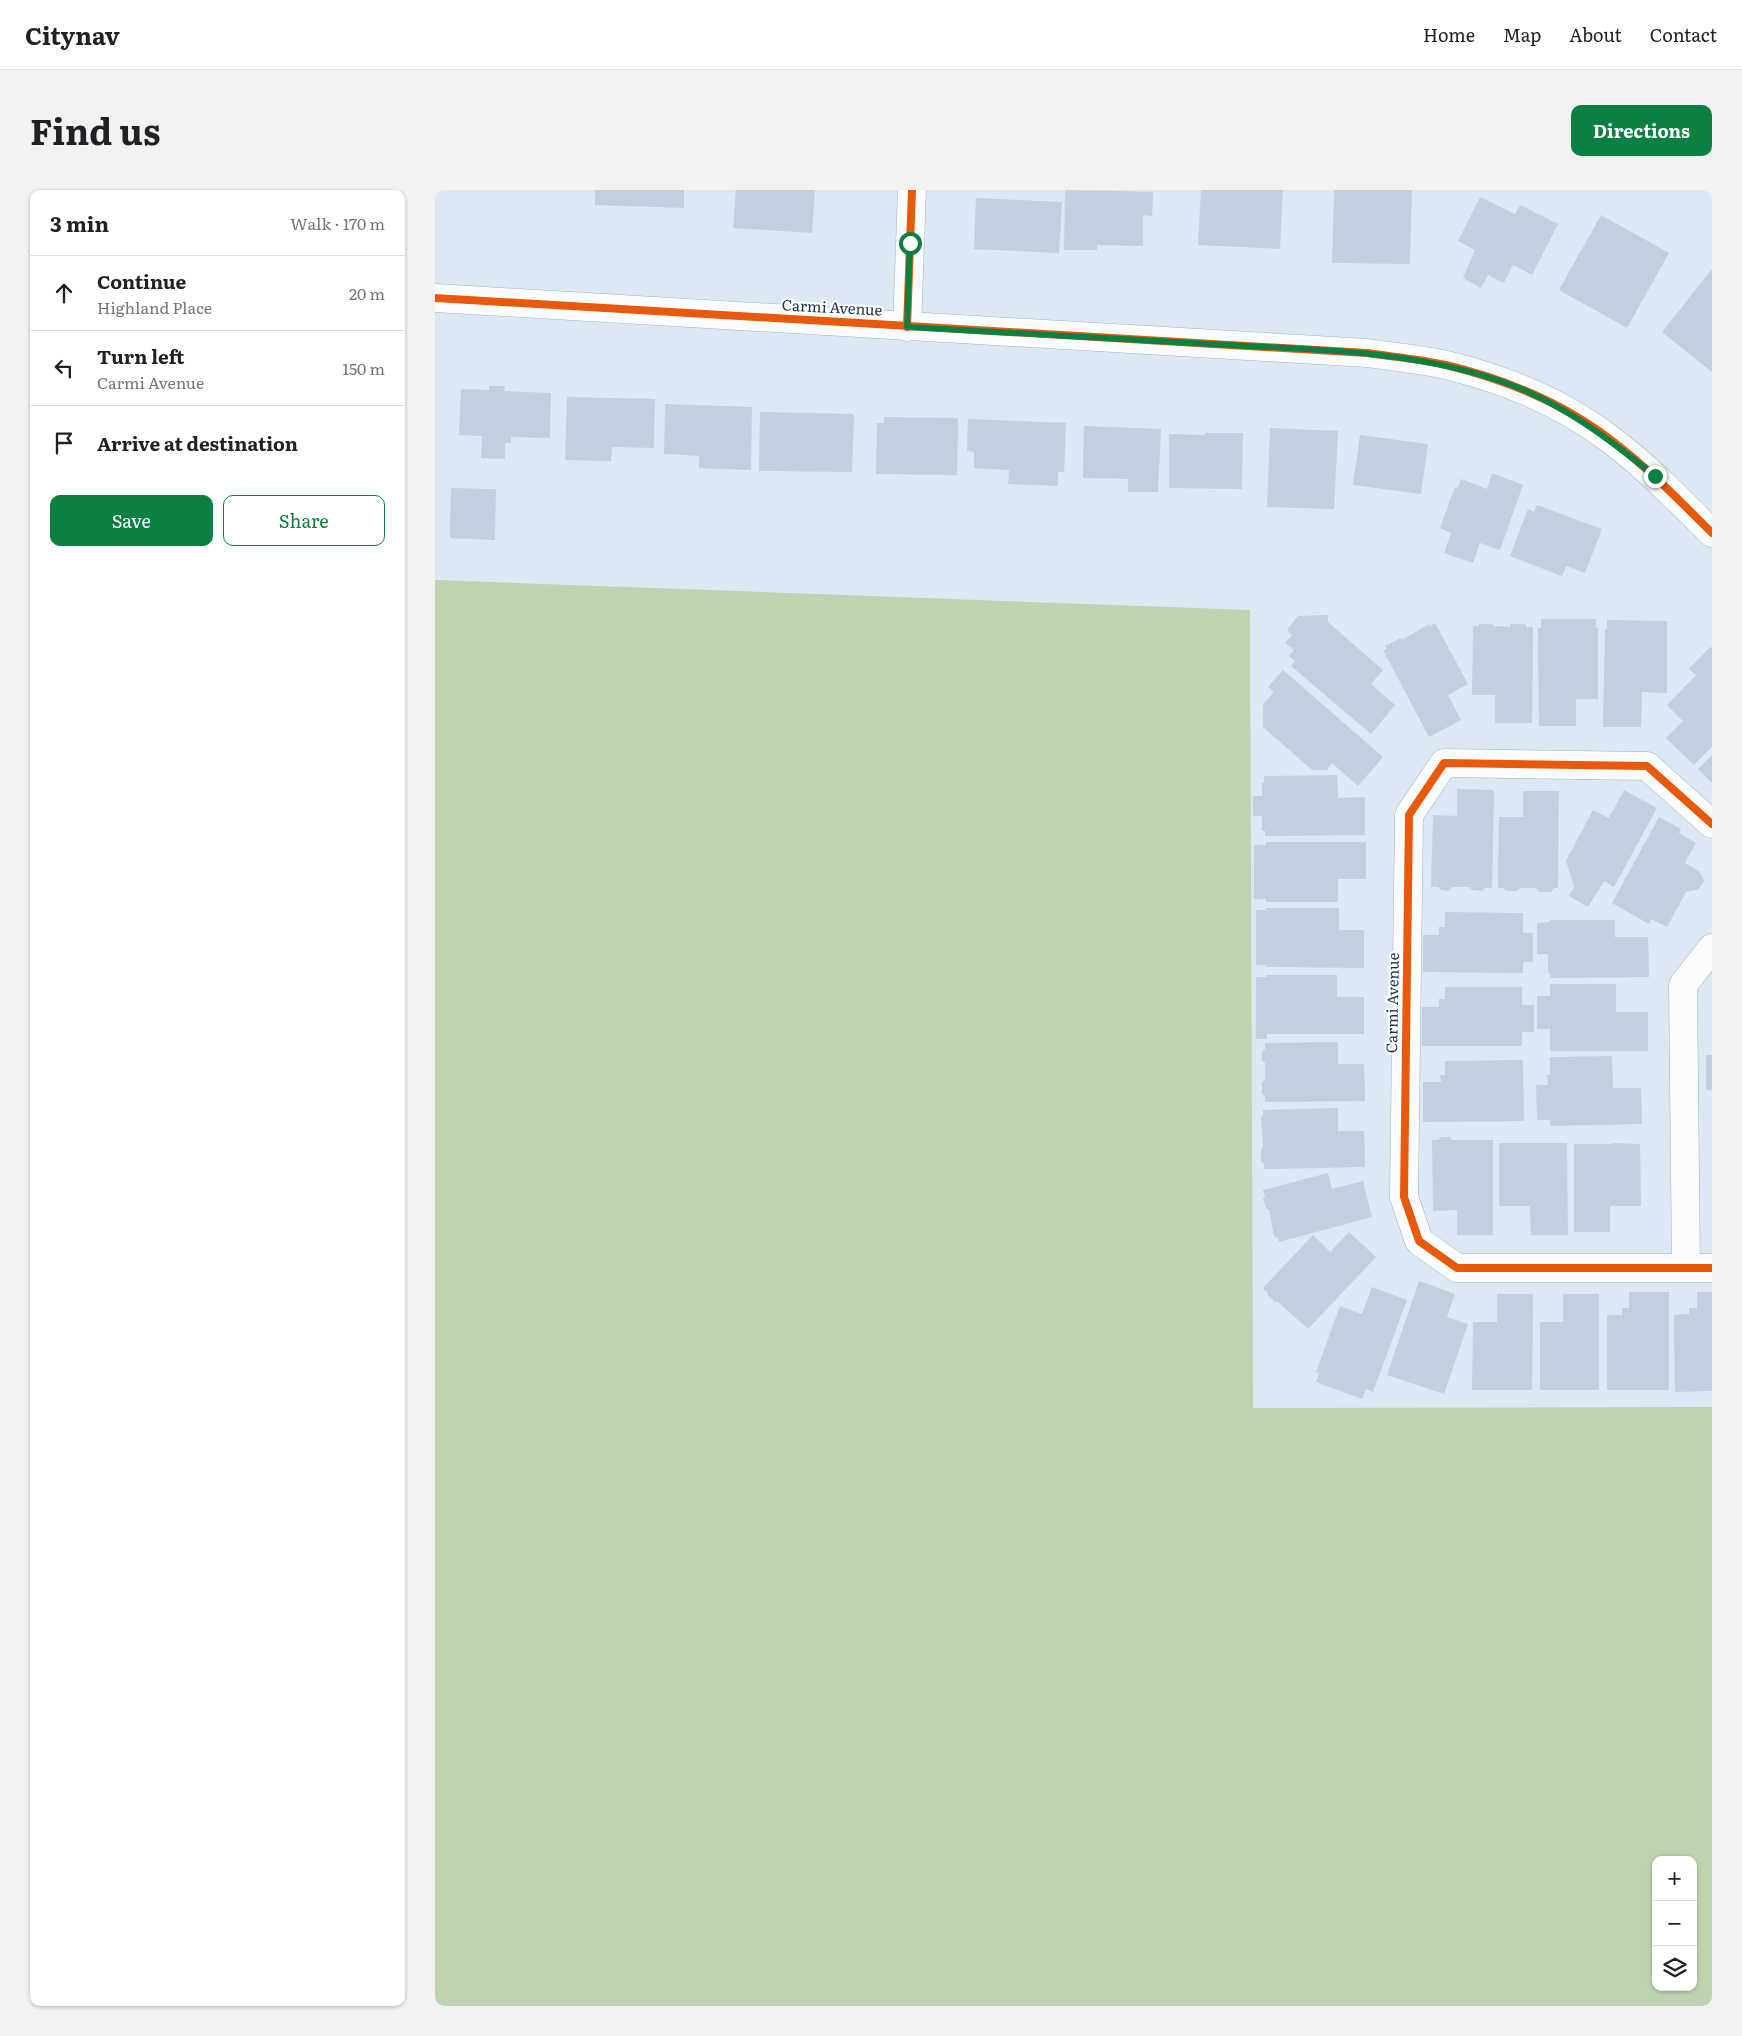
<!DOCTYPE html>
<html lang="en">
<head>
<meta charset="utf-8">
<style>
  body { margin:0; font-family:Literata,serif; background:#f2f2f2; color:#202124 }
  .controls { position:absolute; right:15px; bottom:15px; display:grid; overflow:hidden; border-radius:10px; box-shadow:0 1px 4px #0004 }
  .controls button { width:45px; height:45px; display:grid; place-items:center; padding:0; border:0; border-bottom:1px solid #e0e0e0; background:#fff; color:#202124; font:25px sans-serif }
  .stop { position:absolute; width:15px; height:15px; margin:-11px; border:4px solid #0b8043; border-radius:50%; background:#fff }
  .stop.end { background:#0b8043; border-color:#fff; box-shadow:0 1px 5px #0008 }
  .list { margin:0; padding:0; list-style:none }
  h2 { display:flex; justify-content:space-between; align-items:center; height:65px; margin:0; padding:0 20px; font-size:21px }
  h2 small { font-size:16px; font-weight:400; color:#757577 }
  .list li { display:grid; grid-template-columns:32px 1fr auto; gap:15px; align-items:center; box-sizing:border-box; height:75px; padding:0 20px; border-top:1px solid #e0e0e0 }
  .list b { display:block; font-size:19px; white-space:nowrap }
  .list p { margin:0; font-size:16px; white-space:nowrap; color:#757577 }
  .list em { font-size:16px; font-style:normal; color:#757577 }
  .actions { display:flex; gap:10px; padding:15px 20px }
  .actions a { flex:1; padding:11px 0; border:1px solid #0b8043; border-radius:10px; text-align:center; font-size:18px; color:#0b8043 }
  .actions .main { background:#0b8043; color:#fff }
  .icon { flex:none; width:28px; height:28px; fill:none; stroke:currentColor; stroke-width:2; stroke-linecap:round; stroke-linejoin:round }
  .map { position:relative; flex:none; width:1277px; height:1816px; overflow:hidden; border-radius:10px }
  header { display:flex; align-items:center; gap:30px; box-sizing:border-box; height:70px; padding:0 25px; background:#fff; border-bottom:1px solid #e0e0e0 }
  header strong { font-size:24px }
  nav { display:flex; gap:28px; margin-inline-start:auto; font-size:18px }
  .intro { display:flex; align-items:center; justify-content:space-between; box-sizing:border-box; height:120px; padding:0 30px }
  h1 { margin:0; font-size:35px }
  .button { padding:12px 22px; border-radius:10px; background:#0b8043; color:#fff; font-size:18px; font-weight:700 }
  main { display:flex; gap:30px; padding:0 30px }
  aside { flex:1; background:#fff; border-radius:10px; box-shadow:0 1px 4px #0004 }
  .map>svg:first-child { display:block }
  .green { fill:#bed3af; fill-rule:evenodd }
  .building { fill:#c3cedf }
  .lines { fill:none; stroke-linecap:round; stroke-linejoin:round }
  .street-casing { stroke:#a2b3c1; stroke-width:29 }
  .secondary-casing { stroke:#a2b3c1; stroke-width:29 }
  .street { stroke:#fafcfd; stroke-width:28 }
  .secondary { stroke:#fafcfd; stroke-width:28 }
  .cycleway-casing { stroke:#fff; stroke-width:11 }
  .cycleway { stroke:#e8590c; stroke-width:8 }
  .route { stroke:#0b8043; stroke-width:6 }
  .labels { text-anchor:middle; stroke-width:4.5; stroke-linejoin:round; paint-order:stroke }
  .street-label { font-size:15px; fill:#1a3347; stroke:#fff }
</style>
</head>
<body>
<header>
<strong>Citynav</strong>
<nav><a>Home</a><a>Map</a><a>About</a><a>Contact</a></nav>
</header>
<div class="intro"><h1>Find us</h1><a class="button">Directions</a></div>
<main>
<aside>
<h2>3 min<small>Walk · 170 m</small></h2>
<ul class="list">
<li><svg class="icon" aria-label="ahead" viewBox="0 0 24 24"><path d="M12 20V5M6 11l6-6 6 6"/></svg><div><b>Continue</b><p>Highland Place</p></div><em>20 m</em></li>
<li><svg class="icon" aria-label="left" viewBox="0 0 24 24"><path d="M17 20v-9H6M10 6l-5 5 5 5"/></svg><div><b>Turn left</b><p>Carmi Avenue</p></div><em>150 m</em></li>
<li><svg class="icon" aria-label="arrive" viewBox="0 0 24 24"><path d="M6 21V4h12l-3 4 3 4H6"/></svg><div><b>Arrive at destination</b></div></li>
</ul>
<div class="actions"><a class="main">Save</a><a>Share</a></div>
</aside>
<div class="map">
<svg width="1277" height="1816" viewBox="0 0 1277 1816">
  <rect width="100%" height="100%" fill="#dce8f4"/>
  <path class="green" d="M0,390L815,420L818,1218L1277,1217V1816H0ZM1221,1670H1258V1797H1221Z"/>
  <path class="building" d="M160,0H249V18L160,15Z
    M301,0H380L377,43L298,38Z
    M630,0L718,2L717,26L708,25V56L662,55V60H629Z
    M766,0H848L845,59L763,55Z
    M899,0H977L975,74L897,73Z
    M1045,7L1080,24L1085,15L1123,34L1097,85L1078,75L1069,93L1053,85L1046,98L1028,88L1040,60L1023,51Z
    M541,8L627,12L624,63L539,59Z
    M1166,25L1234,63L1192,138L1124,100Z
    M1277,79V182L1227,142Z
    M54,196H70L69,201L116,203L115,248L76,247V253H70V269L46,268L47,246L24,245L26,199L54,200Z
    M132,207L220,209L219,258L177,257L176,271L130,270Z
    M230,214L317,217L316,280L264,278V266L229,264Z
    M325,222L419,224L417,282L324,281Z
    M449,227L523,228L522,285L441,284L442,233H449Z
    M533,229L631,233L629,282H623V296L573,294L574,280L539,278V262L532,261Z
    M649,236L726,239L723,302H693V289L648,288Z
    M835,238L903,241L899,319L832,317Z
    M770,243H808L807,299L734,298V244L770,245Z
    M925,245L993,254L986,304L918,295Z
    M1057,283L1088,295L1065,360L1045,353L1038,373L1009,363L1016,343L1005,338L1020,297L1023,298L1026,289L1052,299Z
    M16,298L61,299L60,350L15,348Z
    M1102,315L1167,339L1150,383L1131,376L1127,386L1075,366L1093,319L1099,322Z
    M893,425V432L948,480L936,494L960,515L936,544L856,476L860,471L854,466L859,460L850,453L857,445L852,440L863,426Z
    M1106,429H1161V438H1163V509H1141V536H1104L1103,438H1106Z
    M1172,430L1232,431V503L1207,502L1206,537H1168L1170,439H1172Z
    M1000,433L1033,494L1013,505L1026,530L994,547L948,460L952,459L950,456L966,448L967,450L994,434L995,436Z
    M1044,434H1058V436L1075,437V434H1091V437H1098L1097,533H1060V505H1037L1038,436H1044Z
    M1275,457L1277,458V557L1259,575L1231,548L1248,531L1232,515L1261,485L1254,479Z
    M848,480L948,567L923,596L897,573L892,580H877L828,537V515L839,502L833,497Z
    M1277,565V593L1263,579Z
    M902,585L903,608L930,607V645L830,646V641H827V626H818V606H827V593H829V586Z
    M1022,599L1059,600L1057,698H1050L1047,701L1037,700L1034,697H1017L1014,701L1006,700L1003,697H996L998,625L1022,626Z
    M1189,600L1222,618L1179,697L1169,691L1153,717L1134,706L1139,697L1131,671L1158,620L1174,628Z
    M1088,601H1124L1123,698H1119L1116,702H1104L1101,698H1085L1082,701H1071L1068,698H1063L1064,627H1088Z
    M1224,627L1246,639L1244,643L1261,653L1250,673L1264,681L1269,691L1264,699L1251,702L1232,737L1216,729L1214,734L1177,713Z
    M831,652H931V689H903V712H831V709H819V655H831Z
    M831,718H904V740H929V778L831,777V775H821V720H831Z
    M1010,722L1088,723V743H1098V772H1088V783L988,782V745H1004V737H1010Z
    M1115,730H1180V747H1213L1214,787L1115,788V783H1113V764H1102V733L1115,732Z
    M831,785H902V807H929V844H832V849H821V787H831Z
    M1115,794H1181V822H1213V861H1115V839H1102V806H1115Z
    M1010,797H1087V815H1099V842H1087V856H987V817H1004V809H1010Z
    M903,852V874H929L930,911L830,912V906L827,904V892L830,890V873L827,870V862L830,859V853Z
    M1271,865H1277V900H1271Z
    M1177,866L1178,898H1206L1207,934L1115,936V930H1102L1101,895H1113L1112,885H1115V867Z
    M1088,870L1089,931L988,932V892H1006L1005,885H1010V871Z
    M903,918V941H929L930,977L829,979V974L826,971V960L828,957L826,928L828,926V920Z
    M1006,947H1015L1017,950H1058V1045H1022V1020L998,1021L997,950H1003Z
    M1064,953H1132L1133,1045H1096L1095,1016H1064Z
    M1177,953L1205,954L1206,1016H1175V1042H1139V954H1177Z
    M893,983L897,999L928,991L937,1027L844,1052L843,1048L839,1046L834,1020L831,1018L828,1009L830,1006L828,1000Z
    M914,1042L941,1067L873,1139L843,1112H840L833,1106V1103L828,1098L878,1045L895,1062Z
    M984,1091L1020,1104L1012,1127L1033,1134L1009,1204L952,1185Z
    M937,1097L972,1110L938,1202L931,1199L927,1209L881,1192L884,1183L881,1182L905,1116L927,1124Z
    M1194,1102H1234V1200H1172V1125H1187V1118H1194Z
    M1262,1102H1277V1201L1240,1202L1239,1125L1254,1124V1118H1262Z
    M1062,1104H1098L1097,1200H1037L1038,1132H1062Z
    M1128,1104H1164V1200H1105V1132H1128Z"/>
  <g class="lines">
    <g class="street-casing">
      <path id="street" d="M472,137L477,0
        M1277,634L1212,576L1009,573L974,625L969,1007L984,1051L1022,1078H1277
        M1251,1077L1248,795L1277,758"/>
    </g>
    <g class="secondary-casing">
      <path id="secondary" d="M0,108L932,163C958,167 985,169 1011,175C1069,189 1128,213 1176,250C1213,278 1245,311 1277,343"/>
    </g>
    <use href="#street" class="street"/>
    <use href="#secondary" class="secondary"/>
    <g class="cycleway-casing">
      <path id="cycleway" d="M0,108L932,163C958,167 985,169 1011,175C1069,189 1128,213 1176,250C1213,278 1245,311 1277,343
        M472,137L477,0
        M1277,634L1212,576L1009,573L974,625L969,1007L984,1051L1022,1078H1277"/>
    </g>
    <use href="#cycleway" class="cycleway"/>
  </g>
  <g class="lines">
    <path class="route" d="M475,53L472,137C579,143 686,149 793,155C886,160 982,161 1071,193C1127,213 1174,249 1220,286"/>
  </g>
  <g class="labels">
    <g class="street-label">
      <text transform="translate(397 118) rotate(3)" y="5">Carmi Avenue</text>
      <text transform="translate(958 813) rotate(-89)" y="5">Carmi Avenue</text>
    </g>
  </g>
</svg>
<div class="controls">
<button>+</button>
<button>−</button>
<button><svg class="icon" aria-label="layers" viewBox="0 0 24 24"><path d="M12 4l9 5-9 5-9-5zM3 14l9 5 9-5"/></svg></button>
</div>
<div class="stop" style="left:475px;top:53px"></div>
<div class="stop end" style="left:1220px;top:286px"></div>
</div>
</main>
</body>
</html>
